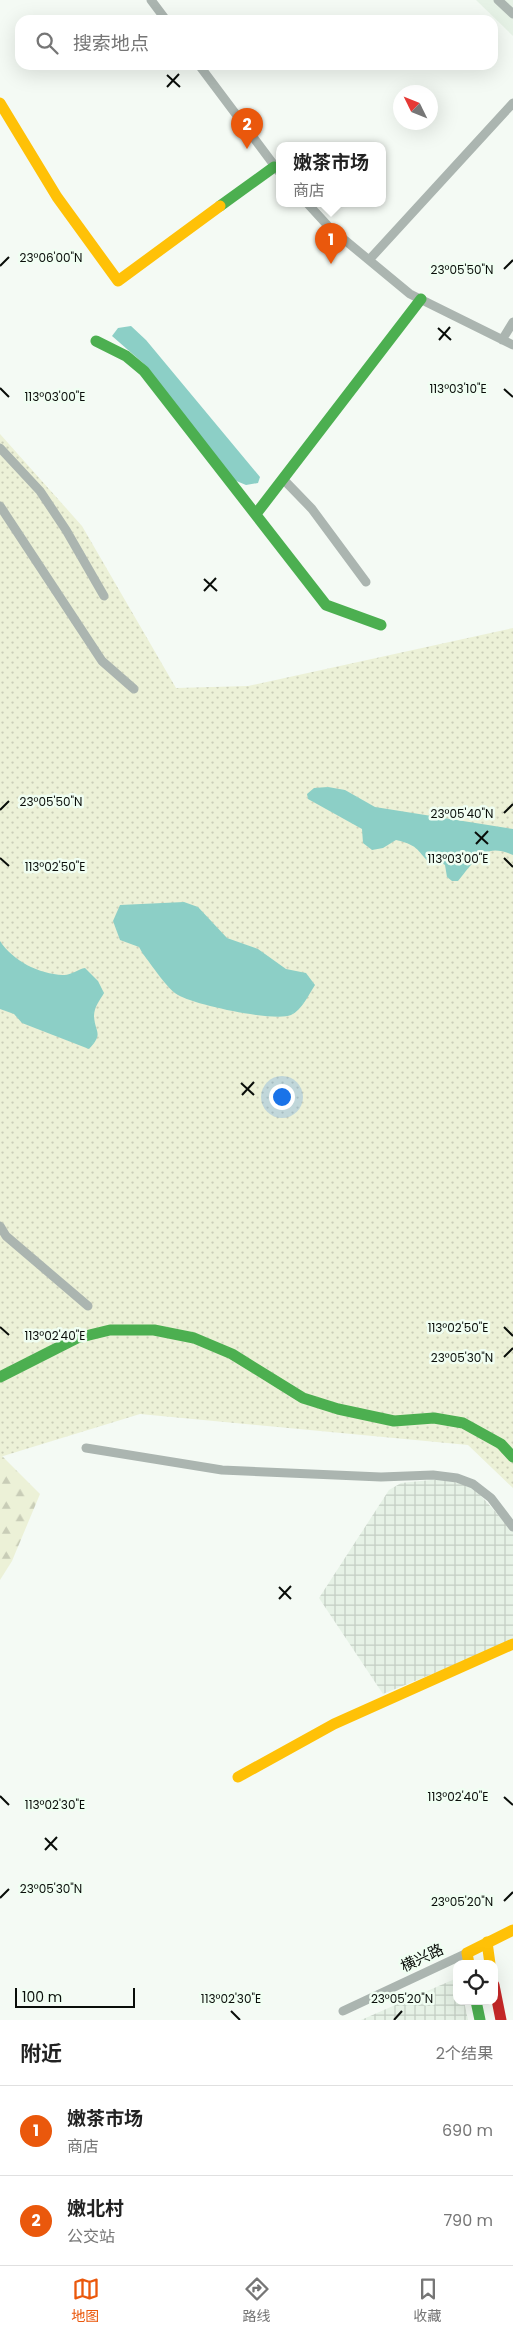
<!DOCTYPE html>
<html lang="zh">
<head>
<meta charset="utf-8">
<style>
  body { margin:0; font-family:Poppins,"Noto Sans SC",sans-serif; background:#f6f6f6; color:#222 }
  .controls { position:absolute; right:15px; bottom:15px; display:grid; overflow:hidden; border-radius:10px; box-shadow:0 5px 20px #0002 }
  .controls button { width:45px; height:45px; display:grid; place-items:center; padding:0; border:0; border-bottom:1px solid #e0e0e0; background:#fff; color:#222; font:25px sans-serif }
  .compass { position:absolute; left:393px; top:85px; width:45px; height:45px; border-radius:50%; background:#fff; box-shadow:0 5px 20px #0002; rotate:313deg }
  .scale { position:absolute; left:15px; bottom:12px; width:120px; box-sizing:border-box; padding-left:5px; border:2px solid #090d09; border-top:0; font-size:14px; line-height:18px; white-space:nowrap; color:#090d09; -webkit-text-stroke:4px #f0fef2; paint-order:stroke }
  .you { position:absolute; left:281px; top:1096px; width:18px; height:18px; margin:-12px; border:4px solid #fff; border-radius:50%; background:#1a73e8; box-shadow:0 0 0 8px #1a73e833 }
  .badge { display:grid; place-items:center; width:32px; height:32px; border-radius:50%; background:#ea580c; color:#fff; font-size:16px; font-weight:700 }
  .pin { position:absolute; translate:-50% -41px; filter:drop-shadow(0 1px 2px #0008) }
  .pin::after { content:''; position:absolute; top:26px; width:18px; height:15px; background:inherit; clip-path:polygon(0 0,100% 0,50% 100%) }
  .popup { position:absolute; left:276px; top:142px; width:110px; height:65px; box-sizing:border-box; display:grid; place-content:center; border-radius:10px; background:#fff; filter:drop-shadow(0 1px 4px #0005); font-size:16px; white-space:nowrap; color:#767676 }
  .popup b { font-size:19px; color:#222 }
  .popup::after { content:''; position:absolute; left:50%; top:100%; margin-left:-10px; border:10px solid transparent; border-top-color:#fff }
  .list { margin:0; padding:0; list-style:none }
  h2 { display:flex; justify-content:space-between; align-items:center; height:65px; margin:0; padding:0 20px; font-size:21px }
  h2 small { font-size:16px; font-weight:400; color:#767676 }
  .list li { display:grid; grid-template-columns:32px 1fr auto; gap:15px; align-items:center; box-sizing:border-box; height:90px; padding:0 20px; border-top:1px solid #e0e0e0 }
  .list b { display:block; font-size:19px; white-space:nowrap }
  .list p { margin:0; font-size:16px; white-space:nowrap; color:#767676 }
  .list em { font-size:16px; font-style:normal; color:#767676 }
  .icon { flex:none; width:28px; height:28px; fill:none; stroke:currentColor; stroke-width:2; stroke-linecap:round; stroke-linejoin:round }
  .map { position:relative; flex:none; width:513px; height:2020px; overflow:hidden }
  .search { position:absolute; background:#fff; box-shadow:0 5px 20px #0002; left:15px; right:15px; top:15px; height:55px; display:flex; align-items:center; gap:12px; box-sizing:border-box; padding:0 18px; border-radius:15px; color:#767676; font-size:19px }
  .sheet { height:245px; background:#fff }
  nav { display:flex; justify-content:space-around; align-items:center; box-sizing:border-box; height:70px; border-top:1px solid #e0e0e0; background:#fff; font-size:14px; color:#767676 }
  nav a { display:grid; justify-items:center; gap:2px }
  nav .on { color:#ea580c }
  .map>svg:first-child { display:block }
  .built { fill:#e6f2e6 }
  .industrial { fill:url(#industrial-grid) }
  .grass { fill:url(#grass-dots) }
  .forest { fill:url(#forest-firs) }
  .water { fill:#8ccfc6 }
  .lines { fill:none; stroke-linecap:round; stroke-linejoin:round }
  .street { stroke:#abb5b0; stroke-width:9 }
  .fast { stroke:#4caf50; stroke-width:11 }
  .slow { stroke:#ffc107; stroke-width:11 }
  .jam { stroke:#c62828; stroke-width:11 }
  .ticks { fill:none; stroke:#090d09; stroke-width:2 }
  .labels { text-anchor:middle; stroke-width:5; stroke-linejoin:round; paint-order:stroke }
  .street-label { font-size:15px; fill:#090d09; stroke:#f0fef2 }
  .ticks-label { font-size:12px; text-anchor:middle; fill:#090d09; stroke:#f0fef2; stroke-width:5; stroke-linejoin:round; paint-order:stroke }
</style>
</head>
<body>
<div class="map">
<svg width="513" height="2020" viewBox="0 0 513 2020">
  <defs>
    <pattern id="industrial-grid" width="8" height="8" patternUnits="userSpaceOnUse" patternTransform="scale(1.25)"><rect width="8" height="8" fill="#e6f2e6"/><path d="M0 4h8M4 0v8" fill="none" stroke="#c4cec4"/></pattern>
    <pattern id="grass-dots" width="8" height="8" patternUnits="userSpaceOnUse" patternTransform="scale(1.25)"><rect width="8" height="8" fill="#ecf1d7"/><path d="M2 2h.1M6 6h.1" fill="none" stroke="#c9cdb7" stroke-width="1.8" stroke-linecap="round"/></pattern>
    <pattern id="forest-firs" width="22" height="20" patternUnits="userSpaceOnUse" patternTransform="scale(1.25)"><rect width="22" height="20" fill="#ecf1d7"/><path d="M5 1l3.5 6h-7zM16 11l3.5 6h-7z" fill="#c9cdb7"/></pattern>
  </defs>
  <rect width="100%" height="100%" fill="#f4faf4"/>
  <path class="built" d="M476,0H513V36Z"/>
  <path class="industrial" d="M441,1479L472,1486L513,1531V1641L383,1694L319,1598L389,1490L401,1483Z
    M457,1978V2001H464L468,2020H361Z"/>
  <path class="grass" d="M0,434L82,526L176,688L248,686L513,628V1488L468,1445L140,1414L0,1457Z"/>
  <path class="forest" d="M2,1456L40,1494L12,1561L0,1580V1457Z"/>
  <path class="water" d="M131,326L146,340L260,477L258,483L246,485L234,480L143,363L112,336L118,328Z
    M328,787L345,790L375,807L513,829V855C483,842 476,860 458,881H452L447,877L445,865L442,863L432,865C416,851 421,846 396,840L383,848L372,850L363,843L362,829L308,799L307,794L314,788Z
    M184,902L198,907L227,938L258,949L286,969L306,973L315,985C309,994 302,1010 291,1015C274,1022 195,1005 178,995C168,990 151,964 143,954L139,947L120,940L113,921L120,905Z
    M0,941C13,961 39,974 63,975C70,976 78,969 85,968L98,981L104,993C100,1000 94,1007 94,1016C95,1033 104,1033 89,1049L22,1023L14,1014L0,1009Z"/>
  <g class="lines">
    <path class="street" d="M151,0L166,20
      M498,0L513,14
      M199,65L280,173
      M307,203L329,227L410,294L513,345
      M369,260L513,103
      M502,340L513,322
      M0,448L40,491L66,530L104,596
      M283,479L312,509L366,582
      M0,506L102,661L134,689
      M0,1226L6,1236L88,1306
      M86,1448L222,1470L381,1477L433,1475L457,1478L473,1484L491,1498L513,1527
      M343,2011L467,1953"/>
    <path class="fast" d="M220,206L274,167
      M96,341L126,356L144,371L326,605L381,625
      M256,514L421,299
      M0,1377L77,1338L110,1330H154L194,1338L232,1354L303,1398L338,1409L394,1421L434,1418L463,1423L501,1444L513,1457
      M476,2001L480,2020"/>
    <path class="slow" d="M0,103L57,197L118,281L220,206
      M238,1777L334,1724L513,1644
      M487,1942L490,1964
      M469,1964L467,1953L513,1930"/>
    <path class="jam" d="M494,1985L501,2020"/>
  </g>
  <path class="ticks" d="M167,75L180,87M167,87L179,74M0,266L9,257M504,269L513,260M438,328L451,340M439,340L450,327M0,388L9,397M504,389L513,397M204,579L217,591M204,591L216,578M0,810L9,801M504,813L513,804M475,832L488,844M476,844L488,831M0,858L9,866M504,858L513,867M241,1083L254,1095M242,1095L254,1082M0,1327L9,1335M504,1327L513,1336M504,1357L513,1348M279,1587L291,1599M279,1599L291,1586M0,1796L9,1805M504,1797L513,1805M45,1838L57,1850M45,1850L57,1837M0,1898L9,1889M504,1901L513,1892M231,2011L240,2020M394,2020L402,2011"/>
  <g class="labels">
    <g class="street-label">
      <text transform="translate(422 1958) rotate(-25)" y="5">横兴路</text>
    </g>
  </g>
  <g class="ticks-label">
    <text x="51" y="262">23°06'00"N</text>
    <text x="462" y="274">23°05'50"N</text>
    <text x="458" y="393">113°03'10"E</text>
    <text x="55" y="401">113°03'00"E</text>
    <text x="51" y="806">23°05'50"N</text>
    <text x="462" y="818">23°05'40"N</text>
    <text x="458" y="863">113°03'00"E</text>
    <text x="55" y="871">113°02'50"E</text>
    <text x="458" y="1332">113°02'50"E</text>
    <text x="55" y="1340">113°02'40"E</text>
    <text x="462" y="1362">23°05'30"N</text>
    <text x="458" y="1801">113°02'40"E</text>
    <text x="55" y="1809">113°02'30"E</text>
    <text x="51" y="1893">23°05'30"N</text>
    <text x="462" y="1906">23°05'20"N</text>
    <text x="402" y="2003">23°05'20"N</text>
    <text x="231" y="2003">113°02'30"E</text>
  </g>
</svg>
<div class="controls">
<button><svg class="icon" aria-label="locate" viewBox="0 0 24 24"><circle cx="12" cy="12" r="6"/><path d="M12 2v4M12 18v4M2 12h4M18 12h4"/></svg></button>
</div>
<svg class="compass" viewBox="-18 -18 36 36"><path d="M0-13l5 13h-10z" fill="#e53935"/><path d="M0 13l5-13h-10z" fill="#767676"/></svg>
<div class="scale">100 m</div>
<div class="you"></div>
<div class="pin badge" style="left:331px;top:264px">1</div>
<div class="popup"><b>嫩茶市场</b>商店</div>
<div class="pin badge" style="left:247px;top:149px">2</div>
<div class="search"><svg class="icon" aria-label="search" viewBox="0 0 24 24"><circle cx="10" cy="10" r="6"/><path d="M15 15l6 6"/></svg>搜索地点</div>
</div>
<section class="sheet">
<h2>附近<small>2个结果</small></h2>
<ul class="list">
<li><span class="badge">1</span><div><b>嫩茶市场</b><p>商店</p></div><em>690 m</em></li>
<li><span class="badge">2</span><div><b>嫩北村</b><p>公交站</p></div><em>790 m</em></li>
</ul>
</section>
<nav>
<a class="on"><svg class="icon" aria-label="map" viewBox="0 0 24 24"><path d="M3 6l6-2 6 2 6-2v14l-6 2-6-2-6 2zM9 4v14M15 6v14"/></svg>地图</a>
<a><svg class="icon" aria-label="directions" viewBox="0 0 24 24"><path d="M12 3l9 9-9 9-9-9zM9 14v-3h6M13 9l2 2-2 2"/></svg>路线</a>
<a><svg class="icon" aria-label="saved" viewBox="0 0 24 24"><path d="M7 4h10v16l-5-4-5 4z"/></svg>收藏</a>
</nav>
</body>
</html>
